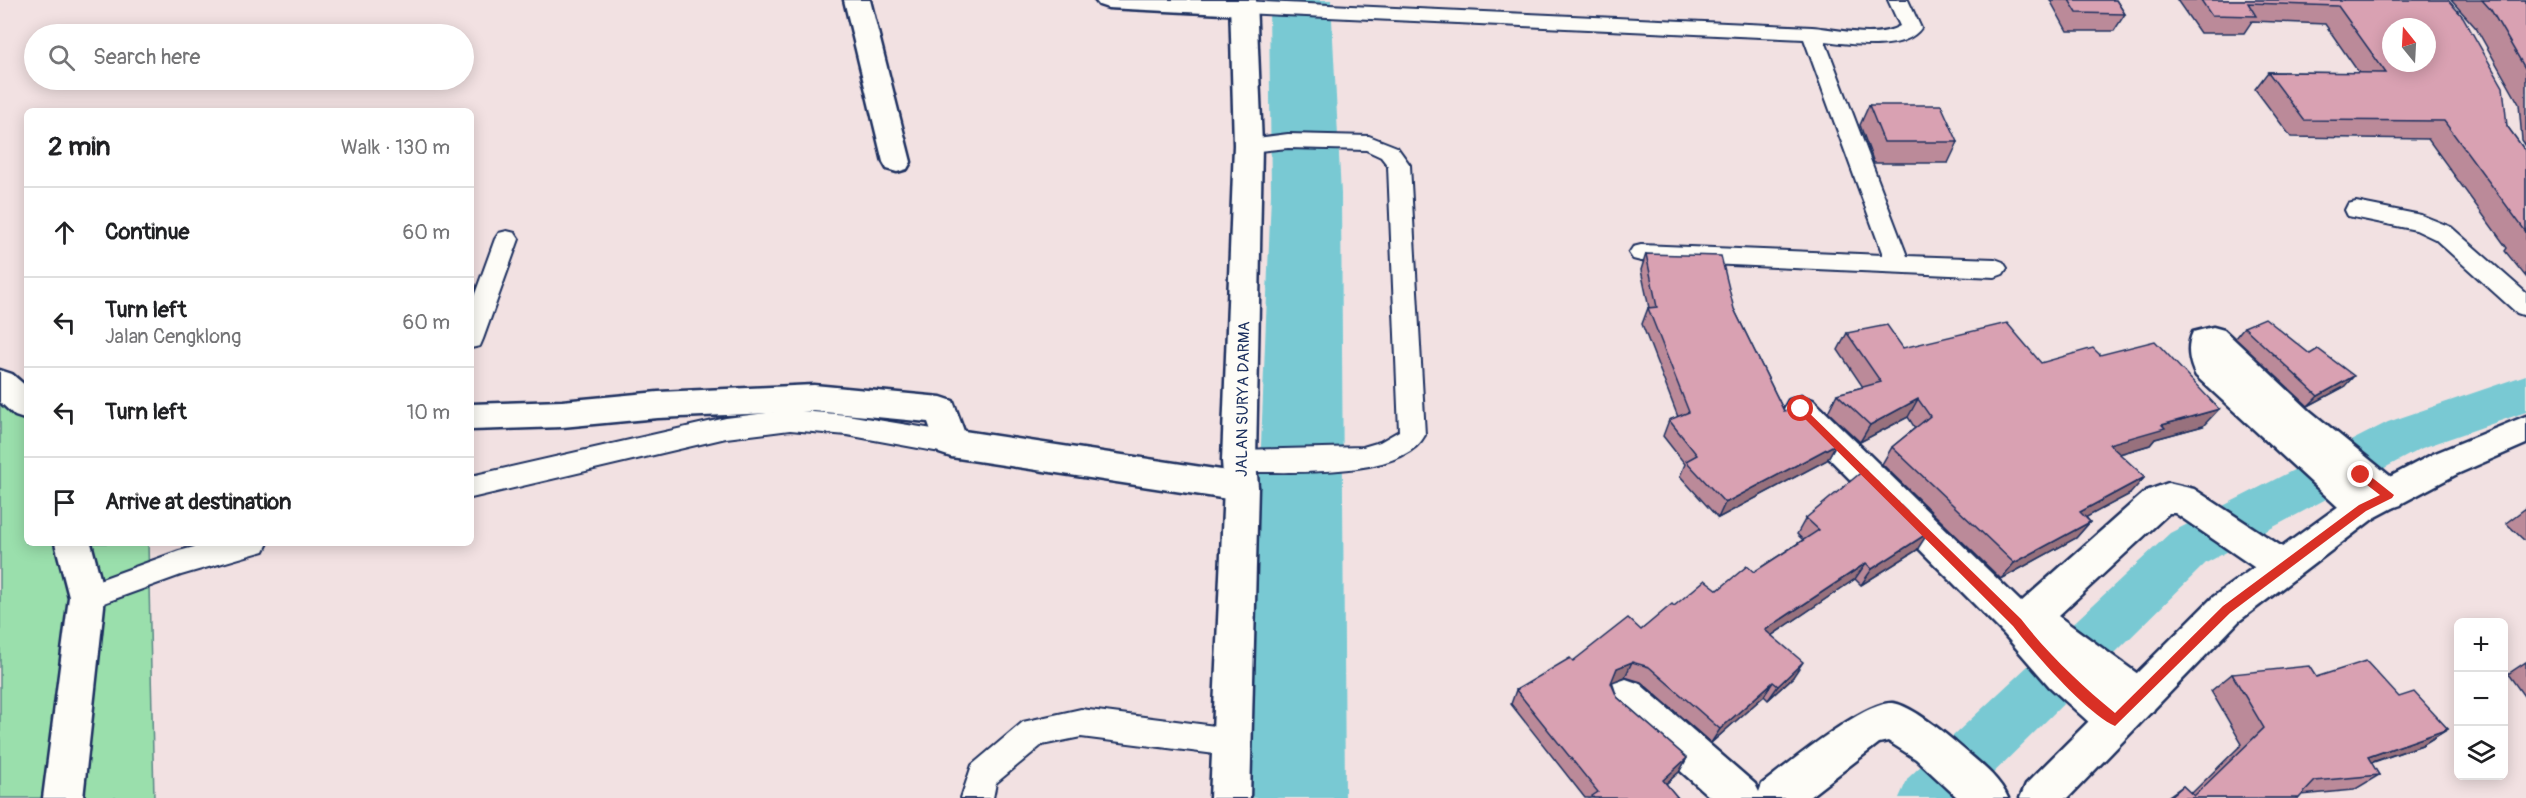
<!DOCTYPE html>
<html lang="en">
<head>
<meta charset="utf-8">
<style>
  body { margin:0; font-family:Pangolin,sans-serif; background:#f2f2f2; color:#202124 }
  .controls { position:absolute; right:18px; bottom:18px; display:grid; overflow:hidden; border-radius:9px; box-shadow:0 3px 15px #0003 }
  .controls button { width:54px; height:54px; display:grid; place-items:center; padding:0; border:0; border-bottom:2px solid #e0e0e0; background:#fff; color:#202124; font:30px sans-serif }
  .compass { position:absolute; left:2382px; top:18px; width:54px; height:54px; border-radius:50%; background:#fff; box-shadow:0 3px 15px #0003; rotate:342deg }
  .stop { position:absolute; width:18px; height:18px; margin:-14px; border:4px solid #d93025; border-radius:50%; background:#fff }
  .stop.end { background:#d93025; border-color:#fff; box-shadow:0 2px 6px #0008 }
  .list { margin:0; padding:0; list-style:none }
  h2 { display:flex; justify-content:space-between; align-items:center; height:78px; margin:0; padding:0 24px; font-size:26px }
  h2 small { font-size:20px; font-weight:400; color:#757577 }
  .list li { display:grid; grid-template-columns:39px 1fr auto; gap:18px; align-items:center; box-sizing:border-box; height:90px; padding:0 24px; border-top:2px solid #e0e0e0 }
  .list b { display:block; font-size:22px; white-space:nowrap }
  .list p { margin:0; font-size:20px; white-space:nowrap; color:#757577 }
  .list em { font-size:20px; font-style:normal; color:#757577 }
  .icon { flex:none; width:33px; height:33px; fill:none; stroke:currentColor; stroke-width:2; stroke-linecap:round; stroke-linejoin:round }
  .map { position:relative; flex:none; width:2526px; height:798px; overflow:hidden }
  .search { position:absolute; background:#fff; box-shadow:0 3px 15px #0003; left:24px; top:24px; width:450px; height:66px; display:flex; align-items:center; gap:15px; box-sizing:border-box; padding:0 21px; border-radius:33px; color:#757577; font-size:22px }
  .panel { position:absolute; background:#fff; box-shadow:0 3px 15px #0003; left:24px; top:108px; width:450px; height:438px; border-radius:9px }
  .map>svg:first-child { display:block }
  .green { fill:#9adfac; stroke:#5a8785; stroke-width:1.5 }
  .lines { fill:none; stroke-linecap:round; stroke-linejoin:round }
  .canal { fill:#79c9d3; fill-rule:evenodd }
  .river { fill:#79c9d3; fill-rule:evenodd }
  .service-casing { stroke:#1b2f5e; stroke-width:4 }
  .minor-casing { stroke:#1b2f5e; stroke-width:5 }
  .secondary-casing { stroke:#1b2f5e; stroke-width:5 }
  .primary-casing { stroke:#1b2f5e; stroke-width:5 }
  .service { fill:#fdfcf7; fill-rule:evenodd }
  .minor { fill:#fdfcf7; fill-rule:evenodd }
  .secondary { fill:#fdfcf7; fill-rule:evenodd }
  .primary { fill:#fdfcf7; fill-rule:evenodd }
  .wall { fill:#bb8a99; stroke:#1b2f5e; stroke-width:1.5 }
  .shaded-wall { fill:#98717d; stroke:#1b2f5e; stroke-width:1.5 }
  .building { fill:#d9a1b2; stroke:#1b2f5e; stroke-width:1.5; fill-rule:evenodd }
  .route { fill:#d93025 }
  .labels { text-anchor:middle; stroke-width:4.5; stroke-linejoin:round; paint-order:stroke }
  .street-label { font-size:16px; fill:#1b2f5e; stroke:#fdfcf7 }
</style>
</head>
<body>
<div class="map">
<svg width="2526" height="798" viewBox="0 0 2526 798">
  <rect width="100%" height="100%" fill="#f2e1e2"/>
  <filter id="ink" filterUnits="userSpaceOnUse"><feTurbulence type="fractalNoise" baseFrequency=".0167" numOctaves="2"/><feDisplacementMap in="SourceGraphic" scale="12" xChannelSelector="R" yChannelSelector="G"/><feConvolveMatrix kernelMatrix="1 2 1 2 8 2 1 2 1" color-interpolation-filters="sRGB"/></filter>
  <g filter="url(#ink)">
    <path class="green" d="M0,378L27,385V543H148L154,798H0Z"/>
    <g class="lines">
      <path class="canal" d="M2526,375V412L2422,448L2206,563L1968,798H1899L1908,778L2170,533L2388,422Z"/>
      <path class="river" d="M1269,0H1331L1341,194L1345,798H1247L1271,194Z"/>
      <g class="service-casing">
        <path id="service" d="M1888,0H1908L1921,28C1904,53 1850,44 1825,41L1907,256L1995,259L2003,262L2007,268L2003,274L1995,277L1641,261L1633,259L1629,253L1633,247L1641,245L1883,255L1804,39L1243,13L1236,11L1233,7L1236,3L1243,1L1812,27C1838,29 1876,40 1900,26Z
          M1288,134L1369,136L1397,147L1410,165L1425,435C1402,480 1284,471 1239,472L1230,469L1226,461L1230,453L1239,450L1363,447L1380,442L1399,431L1388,166L1381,157L1366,150L1288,148L1248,152L1240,150L1237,145L1240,140Z
          M2356,202L2421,215L2451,227L2526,293V316L2517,313L2435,239L2416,230L2348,216L2345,210L2348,204Z
          M507,231L515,233L519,239L483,339L480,346L471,348V305L495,239L499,233Z
          M790,410L847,415L951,432L960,436L964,443L960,450L951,454L847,435L790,430L726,438L471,498V476L726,418Z
          M209,543H268L264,551L181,575L87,609L77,606L73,597L77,588L179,551Z
          M1081,709L1231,728L1242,732L1246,742L1242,752L1231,756L1081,737L1042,745L996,783L993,798H961L972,765L1023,722Z"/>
      </g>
      <g class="minor-casing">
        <path id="minor" d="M844,0H870L911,162L907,169L897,172L887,169L883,162Z
          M1095,0H1246L1252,1L1256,7L1252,13L1243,15L1108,8L1099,5Z
          M2213,327L2224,330L2310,411L2401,485L2406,495L2401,505L2389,509L2378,506L2374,518L2362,523L2350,518L2196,376C2189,363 2186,346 2193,332Z
          M0,370L12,374L27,387V420L15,416L0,402Z
          M814,385L941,397L953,401L964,431L1241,473L1253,477L1258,487L1253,497L1241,501L951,457L939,453L928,422L814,411L658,418L562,427L471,430V404L562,401L658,392Z
          M1801,396L1813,400L2021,602L2146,491L2168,483L2194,489L2296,556L2301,567L2296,578L2283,583L2270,578L2175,513H2169L2058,616L2153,685L2158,698L2153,711L2139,716L2131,713L2135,720L2129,733L2115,738L2101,733L2050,687L2004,634L1789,418L1784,409L1789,400Z
          M55,543H91L105,597L83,798H43L69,597Z
          M1626,679L1640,684L1755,784L1759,792L1762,784C1786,766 1865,700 1893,703C1910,705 1942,731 1955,742C1974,759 1998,775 2008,798H1958L1916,759L1888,741L1879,743L1808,798H1711L1612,710L1607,697L1612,684Z"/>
      </g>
      <g class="secondary-casing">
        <path id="secondary" d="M2526,416V444L2457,474L2374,518L2239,621L2068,798H2020L2026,784L2213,597L2350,498L2433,454Z"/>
      </g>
      <g class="primary-casing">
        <path id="primary" d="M1230,0H1256L1262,145L1256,461L1258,487L1250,798H1210L1224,487L1222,461L1234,145Z"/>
      </g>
      <use href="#service" class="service"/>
      <use href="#minor" class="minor"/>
      <use href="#secondary" class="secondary"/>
      <use href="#primary" class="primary"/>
    </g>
    <path class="wall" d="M2050,0H2116L2125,14L2114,31H2067Z
      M2177,0H2448L2507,126L2526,152V277L2505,251L2507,248L2428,139L2291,137L2255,89L2268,72L2359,73L2325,24L2252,21L2244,33H2200Z
      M2451,0H2526V146L2522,140L2519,104L2476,28Z
      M1869,105L1958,142L1948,163H1874L1860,125Z
      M1646,254L1734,309L1784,411L1836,444L1827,460L1718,518L1680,476L1685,464L1663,436L1669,420L1678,417L1642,324L1648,308H1649L1641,270Z
      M2244,327L2344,387L2308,406L2235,338Z
      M1847,333L1903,348L2041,363L2100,355L2203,426L2155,439L2150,445L2119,454L2130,494L2086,517L2090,522L2076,538L2001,579L1882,464L1892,447L1915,428L1908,417L1860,442L1828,412L1837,394L1863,387L1838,350Z
      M2526,508V542L2506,523Z
      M1806,518L1917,550L1861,585L1855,579L1771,636L1793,677L1768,700L1764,696L1711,743L1641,682L1625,677L1612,682L1617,697L1687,758L1679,772L1666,784L1678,798H1585L1511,704L1516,690L1573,661L1641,630L1674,606L1718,590L1754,572L1803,540L1797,534Z
      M2526,662V699L2508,674Z
      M2232,674L2316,677L2399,697L2448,729L2422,745L2371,763L2379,775L2354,790L2301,795L2299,798H2166L2183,786L2191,794L2242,744L2211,691Z"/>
    <path class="shaded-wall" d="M2354,376L2344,387L2308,406L2318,396Z
      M1918,399L1908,417L1860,442L1870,425Z
      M2219,409L2203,426L2155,439L2150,445L2095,461L2109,444L2162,425Z
      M1836,444L1827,460L1718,518L1725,503Z
      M2145,477L2130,494L2066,528L2080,512Z
      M2090,522L2076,538L2001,579L2014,563Z
      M1928,533L1917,550L1861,585L1872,569Z
      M1866,563L1855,579L1756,646L1765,630Z
      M1632,662L1625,677L1610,683L1617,668Z
      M1803,662L1793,677L1768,700L1778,686Z
      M1773,682L1764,696L1711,743L1720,729Z
      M2448,729L2422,745L2343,772L2368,757Z
      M1687,758L1679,772L1655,793L1663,780Z"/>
    <path class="building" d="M2069,0H2116L2125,14L2077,13Z
      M2201,0H2448L2463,17L2503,87L2507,126L2526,152V232L2444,121L2304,120L2268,72L2386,73L2338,6L2248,3L2256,16L2211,15ZM2391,27H2427V63H2391Z
      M2482,0H2526V70L2491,10Z
      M1869,105H1941L1958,142H1884Z
      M1646,254L1721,256L1734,309L1784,411L1798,407L1836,444L1725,503L1686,461L1697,455L1669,420L1689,412L1648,308L1657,307Z
      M2265,318L2310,354L2318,349L2354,376L2318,396L2244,327Z
      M2007,323L2041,363L2093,348L2100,355L2155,341L2219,409L2162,425L2165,428L2109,444L2145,477L2080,512L2090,522L2014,563L1892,447L1930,416L1918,399L1870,425L1837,394L1881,382L1847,333L1887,325L1903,348Z
      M1864,470L1928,533L1872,569L1866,563L1765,630L1803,662L1778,686L1773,682L1720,729L1649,667L1632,662L1617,668L1611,683L1617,697L1687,758L1663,780L1678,798H1594L1592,796L1598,792L1516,690L1570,658L1573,661L1628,618L1641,630L1672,604L1674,606L1705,580L1718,590L1747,566L1754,572L1819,530L1806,518Z
      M2366,661L2399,697L2414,692L2448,729L2368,757L2379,775L2315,781L2299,798H2169L2183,786L2194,796L2264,728L2232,674L2309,666L2316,677Z"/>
  </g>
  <path class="route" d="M1801,405L2021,619C2048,654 2081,685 2115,713L2223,606L2359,505L2380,495L2358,478V472H2365L2394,495L2392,498L2366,511L2230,613L2115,726C2088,715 2032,651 2013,626L1797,411V406Z"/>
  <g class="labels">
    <g class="street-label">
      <text transform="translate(1242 399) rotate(-89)" y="6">JALAN SURYA DARMA</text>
    </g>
  </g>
</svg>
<div class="controls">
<button>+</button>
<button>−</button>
<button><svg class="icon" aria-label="layers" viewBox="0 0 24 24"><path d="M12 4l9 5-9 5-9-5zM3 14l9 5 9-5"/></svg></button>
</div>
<svg class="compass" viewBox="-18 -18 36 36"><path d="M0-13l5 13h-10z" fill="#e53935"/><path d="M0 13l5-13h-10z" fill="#757577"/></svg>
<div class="stop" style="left:1801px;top:409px"></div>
<div class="stop end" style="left:2361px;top:475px"></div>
<div class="search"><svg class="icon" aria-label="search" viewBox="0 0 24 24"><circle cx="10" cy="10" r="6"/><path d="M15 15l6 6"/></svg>Search here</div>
<section class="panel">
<h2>2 min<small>Walk · 130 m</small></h2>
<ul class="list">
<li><svg class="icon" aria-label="ahead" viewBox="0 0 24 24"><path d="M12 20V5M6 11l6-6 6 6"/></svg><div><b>Continue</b></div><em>60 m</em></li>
<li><svg class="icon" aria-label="left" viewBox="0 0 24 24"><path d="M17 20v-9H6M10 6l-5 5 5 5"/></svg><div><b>Turn left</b><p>Jalan Cengklong</p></div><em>60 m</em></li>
<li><svg class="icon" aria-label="left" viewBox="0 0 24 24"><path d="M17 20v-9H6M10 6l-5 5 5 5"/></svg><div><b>Turn left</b></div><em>10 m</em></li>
<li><svg class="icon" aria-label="arrive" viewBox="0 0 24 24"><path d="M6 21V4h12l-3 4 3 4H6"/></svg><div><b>Arrive at destination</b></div></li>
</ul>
</section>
</div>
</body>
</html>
